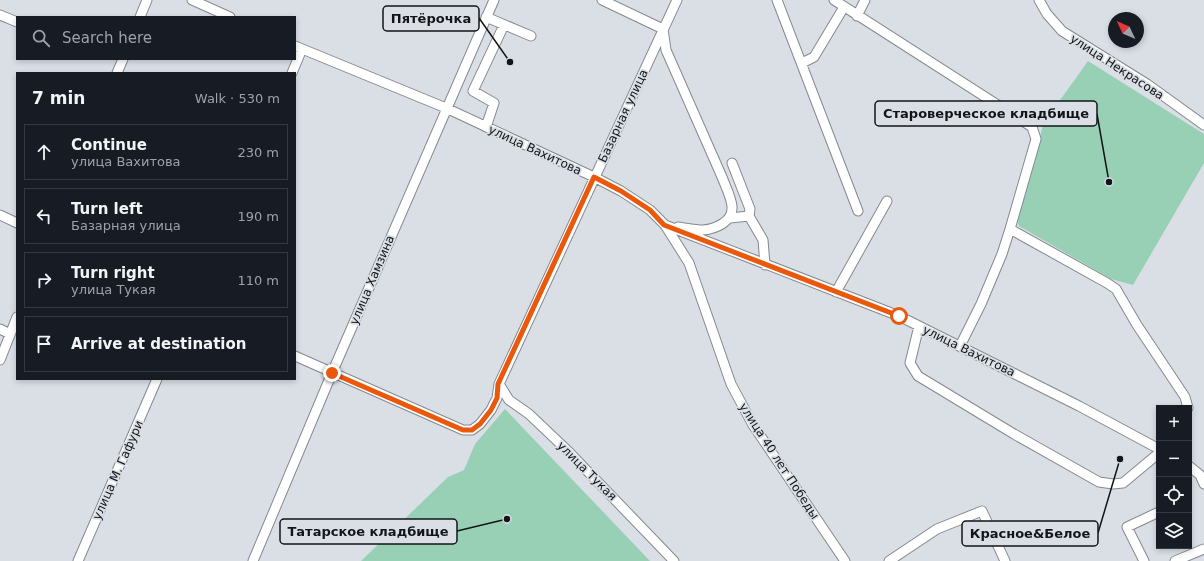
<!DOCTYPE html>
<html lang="en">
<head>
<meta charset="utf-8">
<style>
  body { margin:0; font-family:"DejaVu Sans",sans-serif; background:#242831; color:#f1f3f6 }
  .controls { position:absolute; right:12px; bottom:12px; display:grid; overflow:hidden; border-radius:0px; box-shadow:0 2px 6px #0003 }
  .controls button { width:36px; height:36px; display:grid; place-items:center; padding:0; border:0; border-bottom:1px solid #363941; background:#171b24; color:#f1f3f6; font:20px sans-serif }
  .compass { position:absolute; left:1108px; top:12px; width:36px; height:36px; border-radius:50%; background:#171b24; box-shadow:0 2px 6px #0003; rotate:314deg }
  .stop { position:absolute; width:12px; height:12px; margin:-9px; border:3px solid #ea580c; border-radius:50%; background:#fff }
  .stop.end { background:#ea580c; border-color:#fff; box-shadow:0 1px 4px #0008 }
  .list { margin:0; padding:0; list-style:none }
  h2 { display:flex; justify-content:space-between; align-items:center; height:52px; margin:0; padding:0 16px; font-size:17px }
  h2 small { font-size:13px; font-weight:400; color:#9ea1a6 }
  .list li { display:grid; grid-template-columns:26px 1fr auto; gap:12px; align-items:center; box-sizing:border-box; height:56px; margin:0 8px 8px; padding:0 8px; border:1px solid #363941; border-radius:0px }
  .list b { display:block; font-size:15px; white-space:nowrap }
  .list p { margin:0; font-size:13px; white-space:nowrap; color:#9ea1a6 }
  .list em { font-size:13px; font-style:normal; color:#9ea1a6 }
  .icon { flex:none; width:22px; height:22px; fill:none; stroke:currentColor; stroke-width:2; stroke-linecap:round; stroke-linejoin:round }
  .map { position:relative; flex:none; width:1204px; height:561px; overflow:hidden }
  .search { position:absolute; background:#171b24; box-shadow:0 2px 6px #0003; left:16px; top:16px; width:280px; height:44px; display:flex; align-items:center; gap:10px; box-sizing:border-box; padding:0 14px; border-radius:0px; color:#9ea1a6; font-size:15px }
  .panel { position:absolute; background:#171b24; box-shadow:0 2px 6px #0003; left:16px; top:72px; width:280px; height:308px; border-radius:0px }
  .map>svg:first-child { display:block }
  .green { fill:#98d0b5 }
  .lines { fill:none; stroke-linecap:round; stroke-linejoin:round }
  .minor-casing { stroke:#84898f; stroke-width:11 }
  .minor { stroke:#fff; stroke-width:9 }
  .route { stroke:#ea580c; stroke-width:5 }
  .labels { text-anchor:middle; stroke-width:3.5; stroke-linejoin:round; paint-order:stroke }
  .street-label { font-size:12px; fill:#131417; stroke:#dadfe6 }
  .leader { fill:none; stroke:#131417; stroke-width:1.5 }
  .callout-dot { fill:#131417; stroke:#dadfe6; stroke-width:1.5 }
  .callout { fill:#dadfe6; stroke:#131417; stroke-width:1.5 }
  .callout-label { font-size:13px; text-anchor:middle; font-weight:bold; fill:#131417 }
</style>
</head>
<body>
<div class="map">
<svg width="1204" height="561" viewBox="0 0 1204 561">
  <rect width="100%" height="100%" fill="#dadfe6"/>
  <path class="green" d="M1088,61L1204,134V163L1133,285L1111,279L1019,226L1014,213L1017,200L1035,161L1043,124Z
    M505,409L650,561H361L448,477L464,470L475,444Z"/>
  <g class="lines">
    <g class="minor-casing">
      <path id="minor" d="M192,0L230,17
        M602,0L663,29L666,50L722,177C725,185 732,199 732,207C733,222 715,229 703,230C695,230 686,228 678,227
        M777,0L858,211
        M834,0L1032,127L1036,139L1010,229L1002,254L981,304L960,346
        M1039,0L1047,14L1062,31L1147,84L1204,125
        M0,15L17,22
        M857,16L865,0
        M140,17L147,0
        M486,17L531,36
        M295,46L446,108L594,177L621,191L650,210L665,225L899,316L1079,406L1159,449
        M802,63L814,57L844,7
        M117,73L123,59
        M292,73L302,49
        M486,127L494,103L473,91L504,25
        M0,215L17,223
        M749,216L763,240L765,265
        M730,218L749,216L750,209L732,163
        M665,225L689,263L731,384L753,425L845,561
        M1010,229L1107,283L1116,289L1137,325L1185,397L1188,408
        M836,292L887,201
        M919,326L910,363L918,376L1014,434L1099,482L1113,484L1123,483L1159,453
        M0,329L10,334
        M295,356L463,430H472L480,424L491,410L497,398L499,384L677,0
        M0,360L17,317
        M499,384L509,400L529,414L570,453L674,561
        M1189,466L1200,475L1204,484
        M78,561L157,379
        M253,561L332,373L494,0
        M889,561L937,529L982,511L1005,561
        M1144,561L1127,527L1159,512
        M1175,561L1204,549"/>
    </g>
    <use href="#minor" class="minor"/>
  </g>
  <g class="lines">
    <path class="route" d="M332,373L463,430H472L480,424L491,410L497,398L498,384L594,177L621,191L650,210L664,225L899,316"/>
  </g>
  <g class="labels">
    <g class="street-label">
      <text transform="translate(1117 67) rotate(33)" y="4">улица Некрасова</text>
      <text transform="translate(623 116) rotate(-65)" y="4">Базарная улица</text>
      <text transform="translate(535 150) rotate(25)" y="4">улица Вахитова</text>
      <text transform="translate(372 280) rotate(-67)" y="4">улица Хамзина</text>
      <text transform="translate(969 351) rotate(26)" y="4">улица Вахитова</text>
      <text transform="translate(779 461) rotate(57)" y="4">улица 40 лет Победы</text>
      <text transform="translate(118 470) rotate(-66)" y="4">улица М. Гафури</text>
      <text transform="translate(587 471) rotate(45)" y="4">улица Тукая</text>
    </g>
  </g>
  <path class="leader" d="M510 62L479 18M1109 182L1097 114M507 519L457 531M1120 459L1098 533"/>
  <g class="callout-dot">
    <circle cx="510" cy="62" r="4"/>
    <circle cx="1109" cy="182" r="4"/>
    <circle cx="507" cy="519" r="4"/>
    <circle cx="1120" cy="459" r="4"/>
  </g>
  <g class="callout">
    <rect x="383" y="6" width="96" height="25" rx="4"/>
    <rect x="875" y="101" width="222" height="25" rx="4"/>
    <rect x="280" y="519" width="177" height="25" rx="4"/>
    <rect x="962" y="521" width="136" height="25" rx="4"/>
  </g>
  <g class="callout-label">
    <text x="431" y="23">Пятёрочка</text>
    <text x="986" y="118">Староверческое кладбище</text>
    <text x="368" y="536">Татарское кладбище</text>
    <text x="1030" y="538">Красное&amp;Белое</text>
  </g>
</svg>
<div class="controls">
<button>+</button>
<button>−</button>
<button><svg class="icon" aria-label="locate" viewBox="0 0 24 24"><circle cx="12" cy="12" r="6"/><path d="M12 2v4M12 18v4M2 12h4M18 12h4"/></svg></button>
<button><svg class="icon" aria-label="layers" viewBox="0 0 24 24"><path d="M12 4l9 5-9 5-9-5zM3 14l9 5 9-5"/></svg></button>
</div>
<svg class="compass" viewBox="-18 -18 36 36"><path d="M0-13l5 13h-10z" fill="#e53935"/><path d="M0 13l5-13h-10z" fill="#9ea1a6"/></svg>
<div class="stop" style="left:899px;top:316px"></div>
<div class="stop end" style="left:332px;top:373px"></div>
<div class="search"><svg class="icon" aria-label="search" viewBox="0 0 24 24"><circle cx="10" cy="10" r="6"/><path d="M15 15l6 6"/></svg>Search here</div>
<section class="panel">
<h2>7 min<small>Walk · 530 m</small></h2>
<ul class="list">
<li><svg class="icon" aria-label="ahead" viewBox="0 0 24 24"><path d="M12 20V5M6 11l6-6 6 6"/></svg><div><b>Continue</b><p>улица Вахитова</p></div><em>230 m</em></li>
<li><svg class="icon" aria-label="left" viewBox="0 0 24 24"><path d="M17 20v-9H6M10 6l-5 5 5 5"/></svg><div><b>Turn left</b><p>Базарная улица</p></div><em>190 m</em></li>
<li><svg class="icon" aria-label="right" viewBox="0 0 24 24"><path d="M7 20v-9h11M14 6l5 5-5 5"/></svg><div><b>Turn right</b><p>улица Тукая</p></div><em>110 m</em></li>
<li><svg class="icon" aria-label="arrive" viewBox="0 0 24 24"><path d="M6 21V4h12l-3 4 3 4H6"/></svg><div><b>Arrive at destination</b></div></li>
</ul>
</section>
</div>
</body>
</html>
